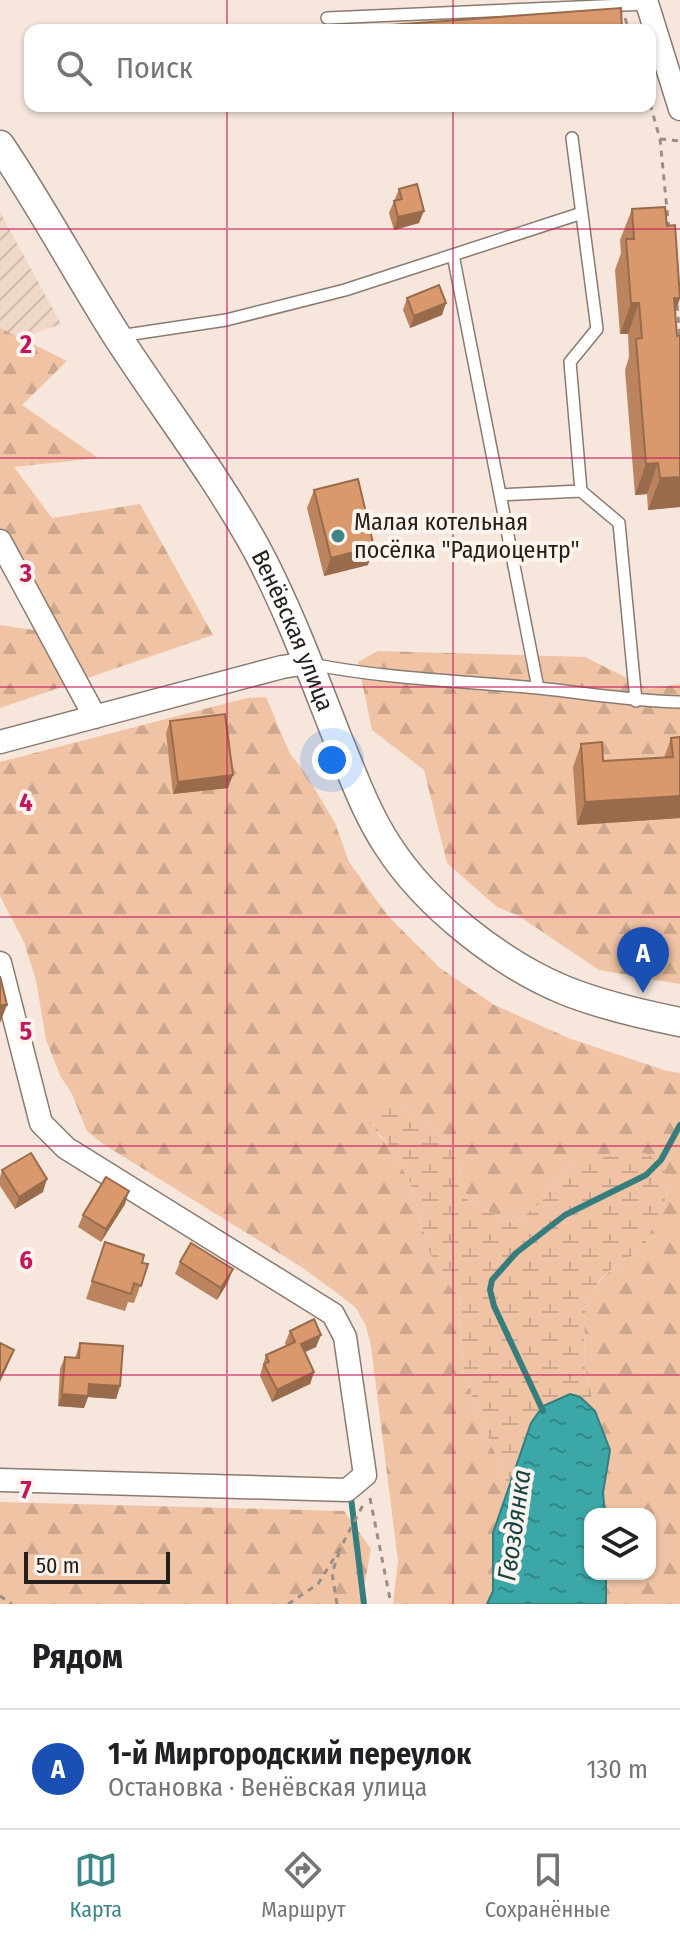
<!DOCTYPE html>
<html lang="ru">
<head>
<meta charset="utf-8">
<style>
  body { margin:0; font-family:"Fira Sans Condensed",sans-serif; background:#f6f6f6; color:#202124 }
  .controls { position:absolute; right:24px; bottom:24px; display:grid; overflow:hidden; border-radius:16px; box-shadow:0 2px 6px #0004 }
  .controls button { width:72px; height:72px; display:grid; place-items:center; padding:0; border:0; border-bottom:2px solid #e0e0e0; background:#fff; color:#202124; font:40px sans-serif }
  .scale { position:absolute; left:24px; bottom:20px; width:146px; box-sizing:border-box; padding-left:8px; border:4px solid #26201c; border-top:0; font-size:22px; line-height:28px; white-space:nowrap; color:#26201c; -webkit-text-stroke:6px #fff5ee; paint-order:stroke }
  .you { position:absolute; left:332px; top:760px; width:28px; height:28px; margin:-20px; border:6px solid #fff; border-radius:50%; background:#1a73e8; box-shadow:0 0 0 12px #1a73e833 }
  .badge { display:grid; place-items:center; width:52px; height:52px; border-radius:50%; background:#3e8686; color:#fff; font-size:26px; font-weight:700 }
  .pin { position:absolute; translate:-50% -66px; filter:drop-shadow(0 2px 4px #0008) }
  .pin::after { content:''; position:absolute; top:42px; width:28px; height:24px; background:inherit; clip-path:polygon(0 0,100% 0,50% 100%) }
  .list { margin:0; padding:0; list-style:none }
  h2 { display:flex; justify-content:space-between; align-items:center; height:104px; margin:0; padding:0 32px; font-size:34px }
  h2 small { font-size:26px; font-weight:400; color:#757577 }
  .list li { display:grid; grid-template-columns:52px 1fr auto; gap:24px; align-items:center; box-sizing:border-box; height:120px; padding:0 32px; border-top:2px solid #e0e0e0 }
  .list b { display:block; font-size:30px; white-space:nowrap }
  .list p { margin:0; font-size:26px; white-space:nowrap; color:#757577 }
  .list em { font-size:26px; font-style:normal; color:#757577 }
  .icon { flex:none; width:44px; height:44px; fill:none; stroke:currentColor; stroke-width:2; stroke-linecap:round; stroke-linejoin:round }
  .map { position:relative; flex:none; width:680px; height:1604px; overflow:hidden }
  .search { position:absolute; background:#fff; box-shadow:0 2px 6px #0004; left:24px; right:24px; top:24px; height:88px; display:flex; align-items:center; gap:20px; box-sizing:border-box; padding:0 28px; border-radius:16px; color:#757577; font-size:30px }
  .sheet { height:224px; background:#fff }
  nav { display:flex; justify-content:space-around; align-items:center; box-sizing:border-box; height:112px; border-top:2px solid #e0e0e0; background:#fff; font-size:22px; color:#757577 }
  nav a { display:grid; justify-items:center; gap:4px }
  nav .on { color:#3e8686 }
  .map>svg:first-child { display:block }
  .industrial { fill:url(#industrial-furrows) }
  .forest { fill:url(#forest-firs) }
  .wetland { fill:url(#wetland-marsh) }
  .water { fill:url(#water-ripples); stroke:#357e7d; stroke-width:2 }
  .lines { fill:none; stroke-linecap:round; stroke-linejoin:round }
  .stream { stroke:#357e7d; stroke-width:6 }
  .service-casing { stroke:#897b71; stroke-width:14 }
  .minor-casing { stroke:#897b71; stroke-width:25 }
  .tertiary-casing { stroke:#897b71; stroke-width:31 }
  .path { stroke:#9a8e86; stroke-width:3; stroke-dasharray:6 6; stroke-linecap:butt }
  .service { stroke:#fff; stroke-width:11 }
  .minor { stroke:#fff; stroke-width:22 }
  .tertiary { stroke:#fff; stroke-width:28 }
  .wall { fill:#bb845e }
  .shaded-wall { fill:#986b4c }
  .building { fill:#d9996d; stroke:#986b4c; stroke-width:2 }
  .grid { fill:none; stroke:#c2185b; stroke-width:2; stroke-opacity:0.55 }
  .poi-dot { fill:#3e8686; stroke:#fff5ee; stroke-width:3 }
  .labels { text-anchor:middle; stroke-width:8; stroke-linejoin:round; paint-order:stroke }
  .poi-label { font-size:24px; fill:#26201c; stroke:#fff5ee; text-anchor:start }
  .street-label { font-size:24px; fill:#26201c; stroke:#fff5ee }
  .water-label { font-size:26px; font-style:italic; fill:#144444; stroke:#fff5ee }
  .grid-label { font-size:26px; text-anchor:middle; font-weight:bold; fill:#c2185b; stroke:#fff5ee; stroke-width:8; stroke-linejoin:round; paint-order:stroke }
</style>
</head>
<body>
<div class="map">
<svg width="680" height="1604" viewBox="0 0 680 1604">
  <defs>
    <pattern id="industrial-furrows" width="10" height="10" patternUnits="userSpaceOnUse" patternTransform="scale(2)"><rect width="10" height="10" fill="#f0d8c9"/><path d="M-1 1l2-2M0 10L10 0M9 11l2-2" fill="none" stroke="#ceb9ac"/></pattern>
    <pattern id="forest-firs" width="22" height="20" patternUnits="userSpaceOnUse" patternTransform="scale(2)"><rect width="22" height="20" fill="#efc3a4"/><path d="M5 1l3.5 6h-7zM16 11l3.5 6h-7z" fill="#cda78d"/></pattern>
    <pattern id="wetland-marsh" width="20" height="14" patternUnits="userSpaceOnUse" patternTransform="scale(2)"><rect width="20" height="14" fill="#efc3a4"/><path d="M1 5h8M5 5V1M11 12h8M15 12V8" fill="none" stroke="#cda78d"/></pattern>
    <pattern id="water-ripples" width="26" height="14" patternUnits="userSpaceOnUse" patternTransform="scale(2)"><rect width="26" height="14" fill="#3ba7a7"/><path d="M2 4q2-2 4 0t4 0M15 11q2-2 4 0t4 0" fill="none" stroke="#318887"/></pattern>
  </defs>
  <rect width="100%" height="100%" fill="#f6e6db"/>
  <path class="industrial" d="M0,212L61,324L0,346Z"/>
  <path class="forest" d="M0,328L67,361L22,405L98,458L14,467L52,518L140,504L213,635L0,708V625L41,631L0,554Z
    M378,651L585,657L649,689L680,684V984L599,970L519,916L497,907L447,863L424,770L372,730L358,662Z
    M266,697L290,754L304,771L335,823L349,862L388,916L440,968L494,1005L571,1039L667,1071L680,1073V1604H606V1574H650V1514H605L603,1493L610,1450L595,1411L585,1366L584,1318L591,1295L600,1280L623,1260L638,1253L664,1206L667,1190L664,1171L650,1155L571,1166L539,1204L514,1224L468,1201L451,1144L402,1103L378,1134L389,1145L410,1182L430,1254L439,1273L459,1297L464,1377L508,1486L493,1533V1591L487,1604H393L398,1561L371,1346L366,1326L356,1308L341,1296L303,1268L103,1144L87,1131L72,1094L61,1077L46,1040L36,980L24,942L0,896V762L247,698Z
    M0,1502L344,1511L371,1549L361,1604H0Z"/>
  <path class="wetland" d="M383,1100L402,1103L451,1144L468,1201L514,1224L539,1204L571,1166L633,1150L650,1155L665,1171L667,1190L664,1206L646,1242L638,1253L623,1260L600,1279L591,1295L584,1318L585,1366L595,1411L580,1397L570,1394L531,1423L508,1486L464,1377L459,1297L439,1273L430,1254L410,1182L389,1145L368,1121L369,1111Z"/>
  <path class="water" d="M570,1394L580,1397L595,1411L610,1450L603,1493L605,1514H590V1574H606V1604H487L493,1591V1533L531,1423L543,1406Z"/>
  <g class="lines">
    <path class="stream" d="M543,1411L494,1306L490,1290L492,1280L516,1253L565,1215L646,1175L661,1160L680,1125
      M351,1498L364,1604"/>
    <g class="service-casing">
      <path id="service" d="M327,18L647,4
        M572,138L597,329L570,362L581,491L619,523L636,701
        M453,255L538,688
        M119,336L226,320L345,290L582,213
        M500,495L581,491
        M311,664C387,679 462,681 538,688C586,693 632,701 680,702"/>
    </g>
    <g class="minor-casing">
      <path id="minor" d="M646,0L680,109
        M0,541L95,717
        M0,742L282,667L308,663
        M0,963L41,1123L66,1148L333,1314L345,1337L365,1475L347,1490L0,1480"/>
    </g>
    <g class="tertiary-casing">
      <g id="tertiary">
        <path id="s1" d="M0,145C42,207 77,273 117,336C163,407 215,474 256,548C288,608 312,673 337,737C352,773 366,813 388,846C426,905 499,963 564,990C601,1005 640,1014 680,1022"/>
      </g>
    </g>
    <path class="path" d="M625,18L629,30
      M650,104L660,139L669,230
      M660,139L680,141
      M677,305L680,338
      M370,1498L391,1604
      M0,1596L12,1604
      M288,1604L318,1584L341,1547L363,1505
      M337,1604L332,1573L339,1553"/>
    <use href="#service" class="service"/>
    <use href="#minor" class="minor"/>
    <use href="#tertiary" class="tertiary"/>
  </g>
  <path class="wall" d="M399,189L419,223L394,230L389,213Z
    M632,209L667,226L680,298L675,312L680,507L648,510L647,494L635,495L625,370L629,357L628,334H620L615,270L621,253L620,240Z
    M407,298L442,315L410,328L403,310Z
    M314,490L368,565L324,576L307,508Z
    M170,721L228,788L173,794L166,733Z
    M680,737V818L577,825L573,767L581,744L603,761L664,758L671,738Z
    M2,1170L43,1192L15,1209L0,1186V1177Z
    M125,1204L101,1242L78,1227L83,1215Z
    M105,1242L142,1263L148,1264L134,1303L128,1302L125,1311L86,1299Z
    M180,1262L228,1282L217,1300L175,1274Z
    M290,1331L316,1347L305,1352L314,1372L310,1384L272,1402L260,1376L262,1368L266,1355L286,1346L285,1343Z
    M80,1343L120,1386L116,1399L88,1397L84,1408L58,1406L60,1369L65,1357L75,1358Z"/>
  <path class="shaded-wall" d="M424,211L419,223L394,230L398,217Z
    M674,298H680L669,329Z
    M446,303L442,315L410,328L414,316Z
    M631,303H639L628,334H620Z
    M658,463L647,494L635,495L646,464Z
    M680,477V507L648,510L660,478Z
    M374,547L368,565L324,576L331,558Z
    M233,775L228,788L173,794L178,782Z
    M680,796V818L577,825L585,802Z
    M0,1005H7L0,1023Z
    M47,1179L43,1192L15,1209L19,1197Z
    M129,1191L125,1204L101,1242L106,1229Z
    M233,1269L228,1282L217,1300L221,1288Z
    M321,1335L316,1347L297,1356L301,1344Z
    M14,1350L7,1367L0,1382V1378Z
    M314,1372L310,1384L272,1402L277,1390Z
    M89,1384L120,1386L116,1399L88,1397L84,1408L58,1406L62,1394Z"/>
  <path class="building" d="M621,8L622,30H335V29Z
    M417,184L424,211L398,217L394,201L402,199L399,189Z
    M665,207L667,226L675,225L680,298H674L677,336L680,335V477L660,478L658,463L646,464L636,339L642,338L639,303H631L626,239H634L632,209Z
    M439,285L446,303L414,316L407,298Z
    M358,479L374,547L331,558L314,490Z
    M225,714L233,775L178,782L170,721Z
    M680,737V796L585,802L581,744L602,742L603,761L673,757L671,738Z
    M0,976L7,1005H0Z
    M31,1153L47,1179L19,1197L2,1170Z
    M106,1177L129,1191L106,1229L83,1215Z
    M105,1242L144,1255L142,1263L148,1264L141,1286L134,1283L131,1294L92,1281Z
    M191,1243L233,1269L221,1288L180,1262Z
    M314,1319L321,1335L301,1344L314,1372L277,1390L264,1364L269,1362L266,1355L295,1342L290,1331Z
    M0,1343L14,1350L0,1378Z
    M80,1343L123,1346L120,1386L89,1384L88,1396L62,1394L65,1357L79,1358Z"/>
  <path class="grid" d="M227,0V30M453,0V30M227,106V1604M453,106V1604M0,229H680M0,458H680M0,687H680M0,917H680M0,1146H680M0,1375H680"/>
  <circle class="poi-dot" cx="338" cy="536" r="8"/>
  <g class="labels">
    <g class="poi-label">
      <text x="354" y="530">Малая котельная<tspan x="354" dy="28">посёлка "Радиоцентр"</tspan></text>
    </g>
    <g class="street-label">
      <text dy="8" stroke="none"><textPath href="#s1" startOffset="568">Венёвская улица</textPath></text>
    </g>
    <g class="water-label">
      <text transform="translate(514 1525) rotate(-82)" y="9">Гвоздянка</text>
    </g>
  </g>
  <g class="grid-label">
    <text x="26" y="353">2</text>
    <text x="26" y="582">3</text>
    <text x="26" y="811">4</text>
    <text x="26" y="1040">5</text>
    <text x="26" y="1269">6</text>
    <text x="26" y="1499">7</text>
  </g>
</svg>
<div class="controls">
<button><svg class="icon" aria-label="layers" viewBox="0 0 24 24"><path d="M12 4l9 5-9 5-9-5zM3 14l9 5 9-5"/></svg></button>
</div>
<div class="scale">50 m</div>
<div class="you"></div>
<div class="pin badge" style="left:643px;top:993px;background:#1a4fb4">A</div>
<div class="search"><svg class="icon" aria-label="search" viewBox="0 0 24 24"><circle cx="10" cy="10" r="6"/><path d="M15 15l6 6"/></svg>Поиск</div>
</div>
<section class="sheet">
<h2>Рядом<small></small></h2>
<ul class="list">
<li><span class="badge" style="background:#1a4fb4">A</span><div><b>1-й Миргородский переулок</b><p>Остановка · Венёвская улица</p></div><em>130 m</em></li>
</ul>
</section>
<nav>
<a class="on"><svg class="icon" aria-label="map" viewBox="0 0 24 24"><path d="M3 6l6-2 6 2 6-2v14l-6 2-6-2-6 2zM9 4v14M15 6v14"/></svg>Карта</a>
<a><svg class="icon" aria-label="directions" viewBox="0 0 24 24"><path d="M12 3l9 9-9 9-9-9zM9 14v-3h6M13 9l2 2-2 2"/></svg>Маршрут</a>
<a><svg class="icon" aria-label="saved" viewBox="0 0 24 24"><path d="M7 4h10v16l-5-4-5 4z"/></svg>Сохранённые</a>
</nav>
</body>
</html>
